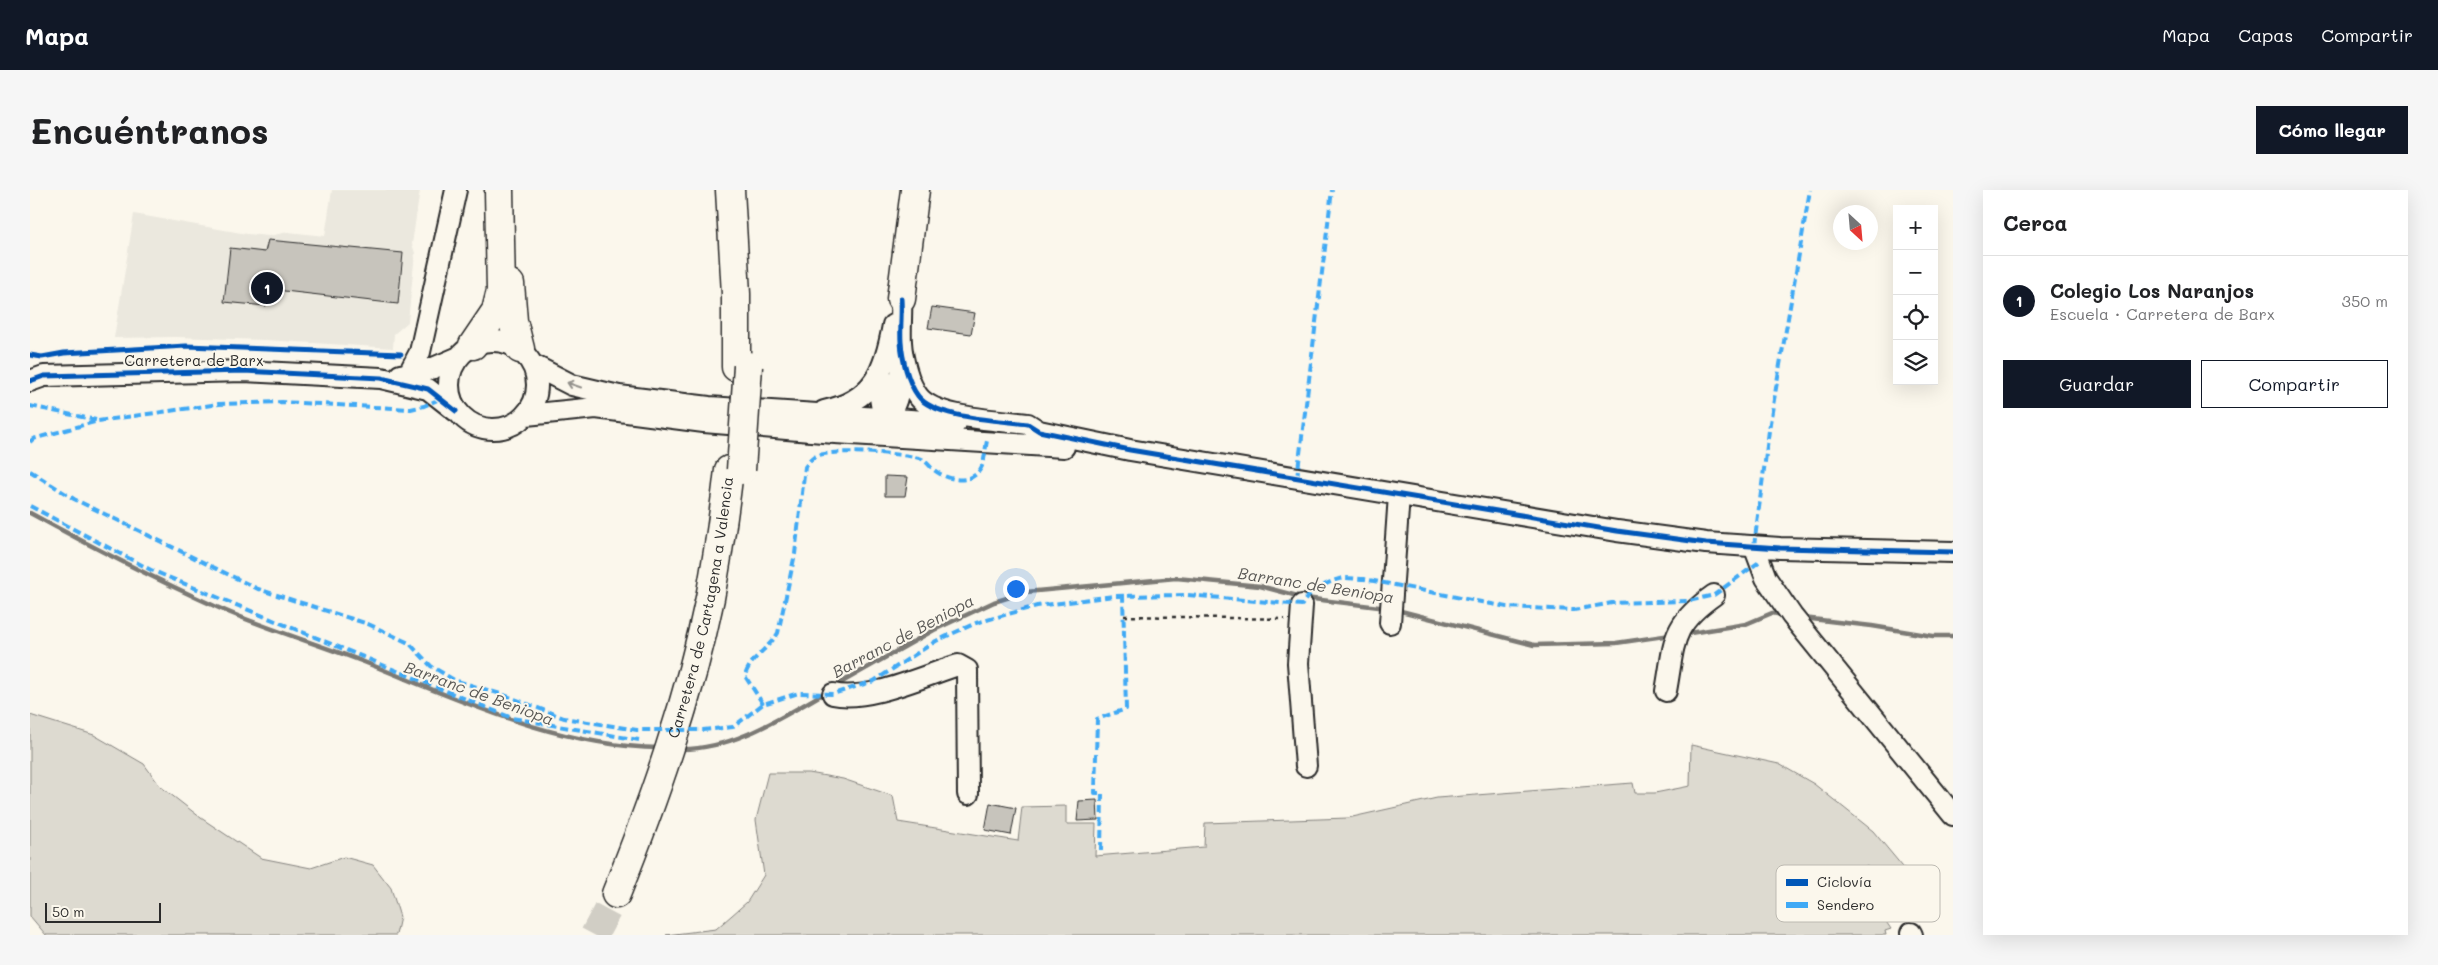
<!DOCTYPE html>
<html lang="es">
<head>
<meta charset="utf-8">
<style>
  body { margin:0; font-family:Mali,sans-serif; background:#f6f6f6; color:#202124 }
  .controls { position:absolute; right:15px; top:15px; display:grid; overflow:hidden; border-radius:0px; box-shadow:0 5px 20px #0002 }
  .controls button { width:45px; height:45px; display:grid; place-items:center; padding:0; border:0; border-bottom:1px solid #e0e0e0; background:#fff; color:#202124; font:25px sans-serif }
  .compass { position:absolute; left:1803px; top:15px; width:45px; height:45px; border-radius:50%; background:#fff; box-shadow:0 5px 20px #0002; rotate:154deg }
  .scale { position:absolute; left:15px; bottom:12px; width:116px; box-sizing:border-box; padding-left:5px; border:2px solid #2b2b2b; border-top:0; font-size:14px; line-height:18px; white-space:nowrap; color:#2b2b2b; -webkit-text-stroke:4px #fbf7ec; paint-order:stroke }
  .you { position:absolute; left:985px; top:398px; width:18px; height:18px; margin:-12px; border:4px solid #fff; border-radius:50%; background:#1a73e8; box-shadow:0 0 0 8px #1a73e833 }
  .badge { display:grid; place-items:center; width:32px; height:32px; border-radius:50%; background:#111827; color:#fff; font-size:16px; font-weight:700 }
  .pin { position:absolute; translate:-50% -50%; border:2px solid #fff; box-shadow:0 1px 5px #0006 }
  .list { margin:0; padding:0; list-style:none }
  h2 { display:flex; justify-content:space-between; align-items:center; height:65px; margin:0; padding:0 20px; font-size:21px }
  h2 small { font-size:16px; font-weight:400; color:#757577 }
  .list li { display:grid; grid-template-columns:32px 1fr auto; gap:15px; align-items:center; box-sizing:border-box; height:90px; padding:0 20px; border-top:1px solid #e0e0e0 }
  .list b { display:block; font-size:19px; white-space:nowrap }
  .list p { margin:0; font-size:16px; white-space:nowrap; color:#757577 }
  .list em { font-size:16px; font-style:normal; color:#757577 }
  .actions { display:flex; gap:10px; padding:15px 20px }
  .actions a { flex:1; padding:11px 0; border:1px solid #111827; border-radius:0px; text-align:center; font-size:18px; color:#111827 }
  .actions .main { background:#111827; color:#fff }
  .icon { flex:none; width:28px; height:28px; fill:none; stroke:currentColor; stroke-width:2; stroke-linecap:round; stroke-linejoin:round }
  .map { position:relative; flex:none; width:1923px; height:745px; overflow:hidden; border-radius:0px }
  header { display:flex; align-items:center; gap:30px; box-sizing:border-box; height:70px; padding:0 25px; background:#111827; color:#fff }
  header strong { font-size:24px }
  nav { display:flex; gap:28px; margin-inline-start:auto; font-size:18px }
  .intro { display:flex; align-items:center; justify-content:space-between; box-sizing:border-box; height:120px; padding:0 30px }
  h1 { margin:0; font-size:35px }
  .button { padding:12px 22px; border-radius:0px; background:#111827; color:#fff; font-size:18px; font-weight:700 }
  main { display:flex; gap:30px; padding:0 30px }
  aside { flex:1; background:#fff; border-radius:0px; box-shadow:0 5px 20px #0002 }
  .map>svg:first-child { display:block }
  .built { fill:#ebe8de }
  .green { fill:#dddad0; stroke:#84827e }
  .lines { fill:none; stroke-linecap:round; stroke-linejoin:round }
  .stream { stroke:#7b7a75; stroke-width:4.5 }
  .building { fill:#c7c4bc; stroke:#2b2b2b }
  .highway-tunnel { stroke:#d1cec5; stroke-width:28; stroke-dasharray:28 14; stroke-linecap:butt }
  .minor-casing { stroke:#2b2b2b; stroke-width:24 }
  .highway-casing { stroke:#2b2b2b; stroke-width:31 }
  .path { stroke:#2b2b2b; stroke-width:2.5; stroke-dasharray:4 4; stroke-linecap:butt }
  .minor { stroke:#fbf7ec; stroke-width:20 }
  .highway { stroke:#fbf7ec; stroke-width:28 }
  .highway-bridge-casing { stroke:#2b2b2b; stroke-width:31; stroke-linecap:butt }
  .highway-bridge { stroke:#fbf7ec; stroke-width:28 }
  .quiet { stroke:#3fa9f5; stroke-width:4; stroke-dasharray:8 4; stroke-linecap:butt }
  .cycleway-casing { stroke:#fbf7ec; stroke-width:8 }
  .cycleway { stroke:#0057b8; stroke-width:5 }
  .oneway { stroke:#93918c }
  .labels { text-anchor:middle; stroke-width:4; stroke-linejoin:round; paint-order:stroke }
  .street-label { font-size:15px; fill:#2b2b2b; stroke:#fbf7ec }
  .water-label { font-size:16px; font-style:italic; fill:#5a5956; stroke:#fbf7ec }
  .key { fill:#fbf7ec; stroke:#bdbab2; stroke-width:1 }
  .key-label { font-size:14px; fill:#2b2b2b }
</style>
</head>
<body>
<header>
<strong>Mapa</strong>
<nav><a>Mapa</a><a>Capas</a><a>Compartir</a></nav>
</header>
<div class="intro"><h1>Encuéntranos</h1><a class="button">Cómo llegar</a></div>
<main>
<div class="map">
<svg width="1923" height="745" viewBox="0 0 1923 745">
  <rect width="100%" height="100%" fill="#fbf7ec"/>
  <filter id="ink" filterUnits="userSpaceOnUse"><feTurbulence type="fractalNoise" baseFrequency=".02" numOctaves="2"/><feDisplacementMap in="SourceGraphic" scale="10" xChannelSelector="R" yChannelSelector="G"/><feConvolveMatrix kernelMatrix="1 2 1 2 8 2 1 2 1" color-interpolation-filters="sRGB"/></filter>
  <g filter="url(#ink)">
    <path class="built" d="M302,0H390L382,54L385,63L378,132L364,144L363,158L235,150L146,147L84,148L104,24L217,44L239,46L258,42L295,46Z"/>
    <path class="green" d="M0,525L64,545L114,574L130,596L171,628L231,668L281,678L314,667L343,675L361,698L370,727L366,745H16L0,726Z
      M1661,555L1749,574L1784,594L1843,641L1902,712L1879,728L1837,676L1814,691L1835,715L1846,717L1861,739L1855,741L1856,745H636L686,739L717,712L734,685L726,630L738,583H779L813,589L863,606L868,632L988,651L992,617L1036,616V634H1066L1065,666L1174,657L1175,633L1318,628L1407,608L1603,593L1605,603H1625L1660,596Z"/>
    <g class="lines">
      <path class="stream" d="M0,323C62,357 125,389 189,418C236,439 286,453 334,472C430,510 525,556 630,558
        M1367,420L1504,455L1586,453L1641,445
        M1773,428L1842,436L1903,446H1923
        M1654,444L1716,434L1742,423L1753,425
        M805,496L904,440L964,412L996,402L1146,388L1230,396L1275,408L1357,418
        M650,559C703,560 752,527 796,502"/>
    </g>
    <path class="building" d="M238,50L373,63L368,114L237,99L236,116L194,112L200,58L235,62Z
      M902,117L945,123L941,144L898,138Z
      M855,286L878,287L875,306H855Z
      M1067,610L1068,630L1047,631L1049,611Z
      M960,613L986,618L981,645L955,640Z"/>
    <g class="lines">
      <path class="highway-tunnel" d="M564,745L586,704"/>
      <g class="minor-casing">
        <path id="minor" d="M871,109C872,123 870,138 871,152C872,168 878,193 888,206C905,229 971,230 998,234L1009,241L1100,260L1587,341L1676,353L1750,358L1923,362
          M419 195a44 44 0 1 1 88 0a44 44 0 1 1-88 0Z
          M503,175L542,195L589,206L679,217L926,233
          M379,183L390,162L426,0
          M851,183C849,204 849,218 859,237H861
          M370,185L401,179L429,167
          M0,191L14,186L214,181L351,188L398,199L426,221
          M794,221C844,211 855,180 863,135
          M496,225L566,218L674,232L805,243L1034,257
          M846,235C869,222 870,197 872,173
          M1724,356L1736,388L1762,426L1923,625
          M1272,415L1268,473L1276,576
          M1360,433L1369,305
          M1636,501C1645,452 1640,436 1684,405
          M803,504C838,512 893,486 928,475L937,480L938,604
          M1881,743L1882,745"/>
      </g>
      <g class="highway-casing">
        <g id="highway">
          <path d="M700,0L706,104V177"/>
          <path d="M480,94L483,131L490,159"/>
          <path d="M871,109L885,0"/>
          <path d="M443,155L466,121L471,101L469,0"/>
          <path id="s1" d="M586,704C625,607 659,510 680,408C688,365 694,323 699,280"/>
        </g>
      </g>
      <path class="path" d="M1094,426L1255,429"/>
      <use href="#minor" class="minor"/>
      <use href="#highway" class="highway"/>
      <g class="highway-bridge-casing">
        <path id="highway-bridge" d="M711,280L718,176"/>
      </g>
      <use href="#highway-bridge" class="highway-bridge"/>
      <path class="quiet" d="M0,216L66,230
        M0,252L3,249L68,231L189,214L252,212L381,219L394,216L412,208
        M0,281L44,309L228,399L338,434L379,453L401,476L424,490L474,505L534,528L607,540H673L703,537L733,514L769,503L803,504L844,491L906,451L946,433L1007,416L1084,406L1157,405L1272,415C1278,402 1300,390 1314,388C1321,388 1328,389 1334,389L1477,417L1544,420L1582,413L1659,411L1684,405L1729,372
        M1267,288L1302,0
        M0,316L121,380L482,528L609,550
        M1724,356L1740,233L1780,0
        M733,514L715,486C719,469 739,458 748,443L765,364L775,277C778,273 781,268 786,266C802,259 871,263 889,268C895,269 899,276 904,280C917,290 941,296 951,278C955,271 955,259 957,251
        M1071,660L1072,603H1065L1067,529L1096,519L1093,406"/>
      <g class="cycleway-casing">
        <path id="cycleway" d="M871,109C872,123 870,138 871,152C872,168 878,193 888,206C905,229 971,230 998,234L1009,241L1100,260L1587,341L1676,353L1750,358L1923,362
          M0,165L12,167L34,163L156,156L371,164
          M0,191L14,186L214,181L351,188L398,199L426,221"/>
      </g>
      <use href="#cycleway" class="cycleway"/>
    </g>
    <defs><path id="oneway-shaft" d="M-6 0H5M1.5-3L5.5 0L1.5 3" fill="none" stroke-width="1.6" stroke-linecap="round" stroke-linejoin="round" transform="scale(1.25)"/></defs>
    <use class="oneway" href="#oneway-shaft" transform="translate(544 195) rotate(-161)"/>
  </g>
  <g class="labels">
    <g class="street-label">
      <text x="164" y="176">Carretera de Barx</text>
      <text dy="5" stroke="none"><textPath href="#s1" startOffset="300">Carretera de Cartagena a Valencia</textPath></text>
    </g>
    <g class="water-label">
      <text transform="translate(1286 395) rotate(9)" y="6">Barranc de Beniopa</text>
      <text transform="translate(873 446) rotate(-28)" y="6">Barranc de Beniopa</text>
      <text transform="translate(449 503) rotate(20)" y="6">Barranc de Beniopa</text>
    </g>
  </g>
  <rect x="1746" y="675" width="164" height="57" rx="8" class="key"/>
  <rect x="1756" y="689" width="22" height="7" fill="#0057b8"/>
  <rect x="1756" y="712" width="22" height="6" fill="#3fa9f5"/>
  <g class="key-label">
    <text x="1787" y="697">Ciclovía</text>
    <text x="1787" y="720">Sendero</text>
  </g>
</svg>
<div class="controls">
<button>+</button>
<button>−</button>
<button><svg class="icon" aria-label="locate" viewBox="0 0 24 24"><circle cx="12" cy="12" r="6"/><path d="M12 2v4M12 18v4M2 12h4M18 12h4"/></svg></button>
<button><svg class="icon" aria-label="layers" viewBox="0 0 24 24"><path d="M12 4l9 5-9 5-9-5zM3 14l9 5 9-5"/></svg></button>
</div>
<svg class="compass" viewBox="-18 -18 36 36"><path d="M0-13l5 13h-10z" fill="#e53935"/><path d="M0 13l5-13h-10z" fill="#757577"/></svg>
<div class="scale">50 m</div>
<div class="you"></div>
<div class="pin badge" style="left:237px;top:98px">1</div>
</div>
<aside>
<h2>Cerca<small></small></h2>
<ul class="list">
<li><span class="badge">1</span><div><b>Colegio Los Naranjos</b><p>Escuela · Carretera de Barx</p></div><em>350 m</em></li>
</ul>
<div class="actions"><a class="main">Guardar</a><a>Compartir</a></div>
</aside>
</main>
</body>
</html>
